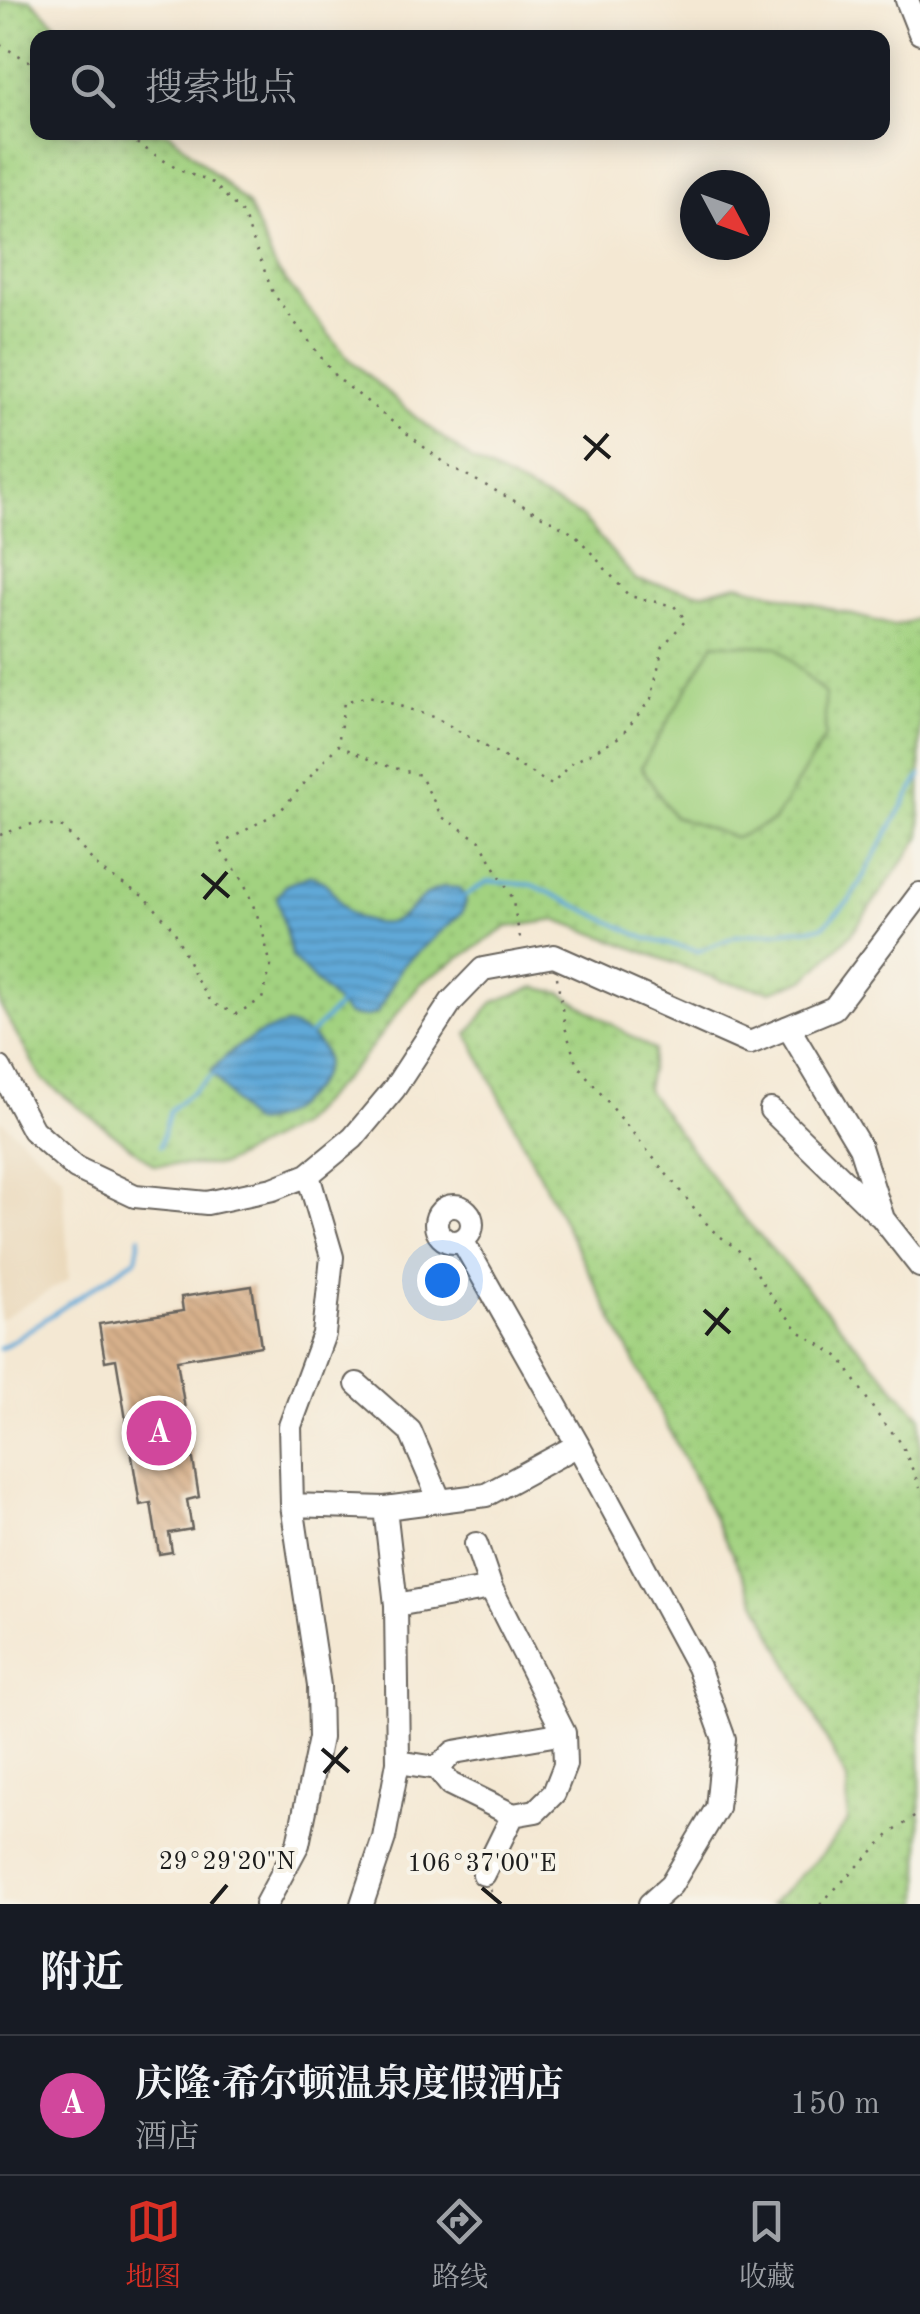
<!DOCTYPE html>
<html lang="zh">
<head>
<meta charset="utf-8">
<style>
  body { margin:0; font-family:"Old Standard TT","Noto Serif SC",serif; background:#242831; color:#f1f3f6 }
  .compass { position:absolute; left:680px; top:170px; width:90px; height:90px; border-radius:50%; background:#171b24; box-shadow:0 5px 25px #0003; rotate:131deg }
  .you { position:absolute; left:442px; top:1280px; width:35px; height:35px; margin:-25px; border:8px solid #fff; border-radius:50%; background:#1a73e8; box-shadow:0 0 0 15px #1a73e833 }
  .badge { display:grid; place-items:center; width:65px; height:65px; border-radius:50%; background:#d93025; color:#fff; font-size:32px; font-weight:700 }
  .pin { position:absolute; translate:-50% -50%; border:5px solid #fff; box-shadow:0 2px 10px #0006 }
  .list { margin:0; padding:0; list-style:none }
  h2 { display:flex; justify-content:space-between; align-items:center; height:130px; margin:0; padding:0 40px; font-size:42px }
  h2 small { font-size:32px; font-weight:400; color:#9ea1a6 }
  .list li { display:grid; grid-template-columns:65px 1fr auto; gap:30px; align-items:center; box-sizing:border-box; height:140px; padding:0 40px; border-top:2px solid #363941 }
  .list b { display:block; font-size:38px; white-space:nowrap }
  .list p { margin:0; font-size:32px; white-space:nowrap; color:#9ea1a6 }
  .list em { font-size:32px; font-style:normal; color:#9ea1a6 }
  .icon { flex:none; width:55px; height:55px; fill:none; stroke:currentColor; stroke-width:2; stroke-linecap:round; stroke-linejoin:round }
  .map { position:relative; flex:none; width:920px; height:1904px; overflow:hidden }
  .search { position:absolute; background:#171b24; box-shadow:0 5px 25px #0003; left:30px; right:30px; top:30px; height:110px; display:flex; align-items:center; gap:25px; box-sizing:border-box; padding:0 35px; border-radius:20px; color:#9ea1a6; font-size:38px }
  .sheet { height:270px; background:#171b24 }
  nav { display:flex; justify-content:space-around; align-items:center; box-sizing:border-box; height:140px; border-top:2px solid #363941; background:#171b24; font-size:28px; color:#9ea1a6 }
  nav a { display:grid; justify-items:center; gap:5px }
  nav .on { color:#d93025 }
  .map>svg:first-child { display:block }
  .built { fill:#ead8ba }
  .grass { fill:url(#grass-dots); stroke:#5f774e; stroke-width:2.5 }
  .pitch { fill:#a2d280; stroke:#5f774e; stroke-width:2.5 }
  .water { fill:url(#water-rules); stroke:#3e627a; stroke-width:2.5 }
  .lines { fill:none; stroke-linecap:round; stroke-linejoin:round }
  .stream { stroke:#61a9d8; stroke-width:4 }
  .building { fill:url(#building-back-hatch) }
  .minor-casing { stroke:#68635c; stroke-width:26 }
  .path { stroke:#68635c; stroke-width:2.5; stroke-dasharray:2.5 8; stroke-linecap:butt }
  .minor { stroke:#fff; stroke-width:22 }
  .ticks { fill:none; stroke:#1c1c1c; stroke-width:4 }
  .ticks-label { font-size:25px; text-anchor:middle; fill:#1c1c1c; stroke:#f7f3e8; stroke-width:8; stroke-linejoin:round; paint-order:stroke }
</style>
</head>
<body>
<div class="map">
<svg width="920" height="1904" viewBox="0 0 920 1904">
  <defs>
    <pattern id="grass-dots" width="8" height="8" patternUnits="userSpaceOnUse" patternTransform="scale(2.5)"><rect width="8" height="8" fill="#a2d280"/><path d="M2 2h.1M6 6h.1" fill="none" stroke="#8bb46e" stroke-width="1.8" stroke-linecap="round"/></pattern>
    <pattern id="water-rules" width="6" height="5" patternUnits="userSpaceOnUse" patternTransform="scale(2.5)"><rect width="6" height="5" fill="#61a9d8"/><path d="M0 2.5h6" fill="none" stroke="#4f89ae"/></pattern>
    <pattern id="building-back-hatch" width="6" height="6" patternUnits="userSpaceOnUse" patternTransform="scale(2.5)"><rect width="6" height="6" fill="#d7b08b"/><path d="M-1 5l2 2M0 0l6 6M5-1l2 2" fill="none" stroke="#b89777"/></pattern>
  </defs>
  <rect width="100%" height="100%" fill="#f7f3e8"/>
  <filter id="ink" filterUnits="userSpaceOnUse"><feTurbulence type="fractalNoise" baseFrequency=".01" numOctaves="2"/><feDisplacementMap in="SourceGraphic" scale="20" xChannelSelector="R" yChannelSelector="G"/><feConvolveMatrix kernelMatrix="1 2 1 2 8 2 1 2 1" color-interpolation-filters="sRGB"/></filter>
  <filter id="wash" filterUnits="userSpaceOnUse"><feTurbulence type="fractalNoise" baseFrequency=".0048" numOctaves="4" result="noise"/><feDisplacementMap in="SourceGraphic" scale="40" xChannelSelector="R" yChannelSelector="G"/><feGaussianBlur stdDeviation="2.25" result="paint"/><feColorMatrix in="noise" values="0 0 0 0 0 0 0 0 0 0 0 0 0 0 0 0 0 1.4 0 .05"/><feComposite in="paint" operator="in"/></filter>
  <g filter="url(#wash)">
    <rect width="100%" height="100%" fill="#f4e8d3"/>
    <path class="built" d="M0,1119L63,1177L69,1279L0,1320Z"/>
    <path class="grass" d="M0,0H31L70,37L38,38V132L170,133L248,205L276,269L347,357L414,416L473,461L582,517L636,580L702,593L738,584L894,626L920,618V838L851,934L805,980L771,991L722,981L558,920L508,927L421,983L358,1064L297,1126L222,1165H154L42,1079L0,1005Z
      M535,987L561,993L654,1050L646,1089L736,1209L920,1416V1904H771L824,1852L848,1821L847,1780L468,1034L493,1002Z"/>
    <path class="pitch" d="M714,643L778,647L825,694V737L774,821L736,838L673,816L641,767Z"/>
    <path class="water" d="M311,875C316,878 321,880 325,883C338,894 341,911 358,918C407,939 408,895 444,887C445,887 459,888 460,888L466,901L462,913L402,966L377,1013L366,1017L348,1015L292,957L277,897L286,885Z
      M287,1025C305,1029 332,1047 324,1069C316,1094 275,1128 249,1122L211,1071C231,1049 258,1030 287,1025Z"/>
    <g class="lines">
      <path class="stream" d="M460,899L488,881L533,885L647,939L699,951L736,936L822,927L850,900L920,776
        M309,1036L341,1003
        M160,1146L170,1110L214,1074
        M0,1349L136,1259L140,1237"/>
    </g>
    <g id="blocks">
      <path class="building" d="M252,1286L261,1346L177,1360L199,1497L187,1500L192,1529L169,1533L172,1552L159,1554L151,1503L140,1505L116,1359L105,1361L99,1324L183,1311L181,1297Z"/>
    </g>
  </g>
  <g filter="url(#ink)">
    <use href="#blocks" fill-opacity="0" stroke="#68635c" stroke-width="2.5"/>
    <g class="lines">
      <g class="minor-casing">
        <path id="minor" d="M907,0L920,33
          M788,1027L860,1147L883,1219L920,1266
          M0,1068L33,1130L76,1168L135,1196L207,1203L273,1189L308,1175L353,1138L394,1089L451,1002L483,969L554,956L750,1043L834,1008L920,894
          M771,1110L879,1215
          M436 1224a18 18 0 1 1 36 0a18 18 0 1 1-36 0Z
          M462,1240L578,1445L698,1667L724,1739L717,1808L671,1885L650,1904
          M357,1384L410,1431L440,1501
          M292,1505L385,1508L486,1495L578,1445
          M396,1605L491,1588
          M398,1762L437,1768L450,1784L513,1815L536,1811L554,1793L565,1765L564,1733L491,1588L476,1544
          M437,1768L454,1752L564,1733
          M484,1874L513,1815
          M266,1904L298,1844L320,1738L319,1686L292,1505L290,1426L324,1334L332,1257L308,1175
          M362,1904L384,1838L398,1762L396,1605L385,1508"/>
      </g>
      <path class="path" d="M0,45L38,66
        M119,132L179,170L213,183L243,214L273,293L335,376L444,463L574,533L629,596L674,606L686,620L663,646L651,699L621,736L569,765L552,785L436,718L369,696L344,702L338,745
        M0,835L35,823L63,828L102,871L146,898L174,930L196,979L212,1003L236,1014L262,999L271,966L261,925L243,880L218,846L281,810L338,745L377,763L420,775L442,817L480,841L512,897L521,943
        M557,977L565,1027L576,1063L712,1230L747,1257L772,1298L800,1332L841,1358L876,1413L902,1444L920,1488
        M490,1889L496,1904
        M820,1904L891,1833L920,1813"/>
      <use href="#minor" class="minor"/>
    </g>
  </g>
  <path class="ticks" d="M584,436L610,458M585,460L608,434M202,874L229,897M204,899L227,872M704,1310L730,1333M706,1335L728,1308M322,1749L349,1772M324,1773L347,1747M482,1888L501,1904M211,1904L227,1885"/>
  <g class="ticks-label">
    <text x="227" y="1869">29°29'20"N</text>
    <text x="482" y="1871">106°37'00"E</text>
  </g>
</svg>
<svg class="compass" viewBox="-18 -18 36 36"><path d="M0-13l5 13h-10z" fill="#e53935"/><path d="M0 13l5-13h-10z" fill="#9ea1a6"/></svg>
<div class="you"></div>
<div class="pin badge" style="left:159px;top:1433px;background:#d1479c">A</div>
<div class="search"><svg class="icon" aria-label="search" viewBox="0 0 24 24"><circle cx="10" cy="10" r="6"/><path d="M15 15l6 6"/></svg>搜索地点</div>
</div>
<section class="sheet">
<h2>附近<small></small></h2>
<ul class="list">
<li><span class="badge" style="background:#d1479c">A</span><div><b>庆隆·希尔顿温泉度假酒店</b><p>酒店</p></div><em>150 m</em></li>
</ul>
</section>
<nav>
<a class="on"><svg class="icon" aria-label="map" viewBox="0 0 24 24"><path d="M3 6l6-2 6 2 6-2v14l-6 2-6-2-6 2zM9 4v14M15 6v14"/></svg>地图</a>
<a><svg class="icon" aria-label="directions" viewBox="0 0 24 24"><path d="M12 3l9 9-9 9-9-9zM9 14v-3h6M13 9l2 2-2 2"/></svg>路线</a>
<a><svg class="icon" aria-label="saved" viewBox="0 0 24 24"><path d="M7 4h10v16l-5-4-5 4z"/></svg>收藏</a>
</nav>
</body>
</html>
